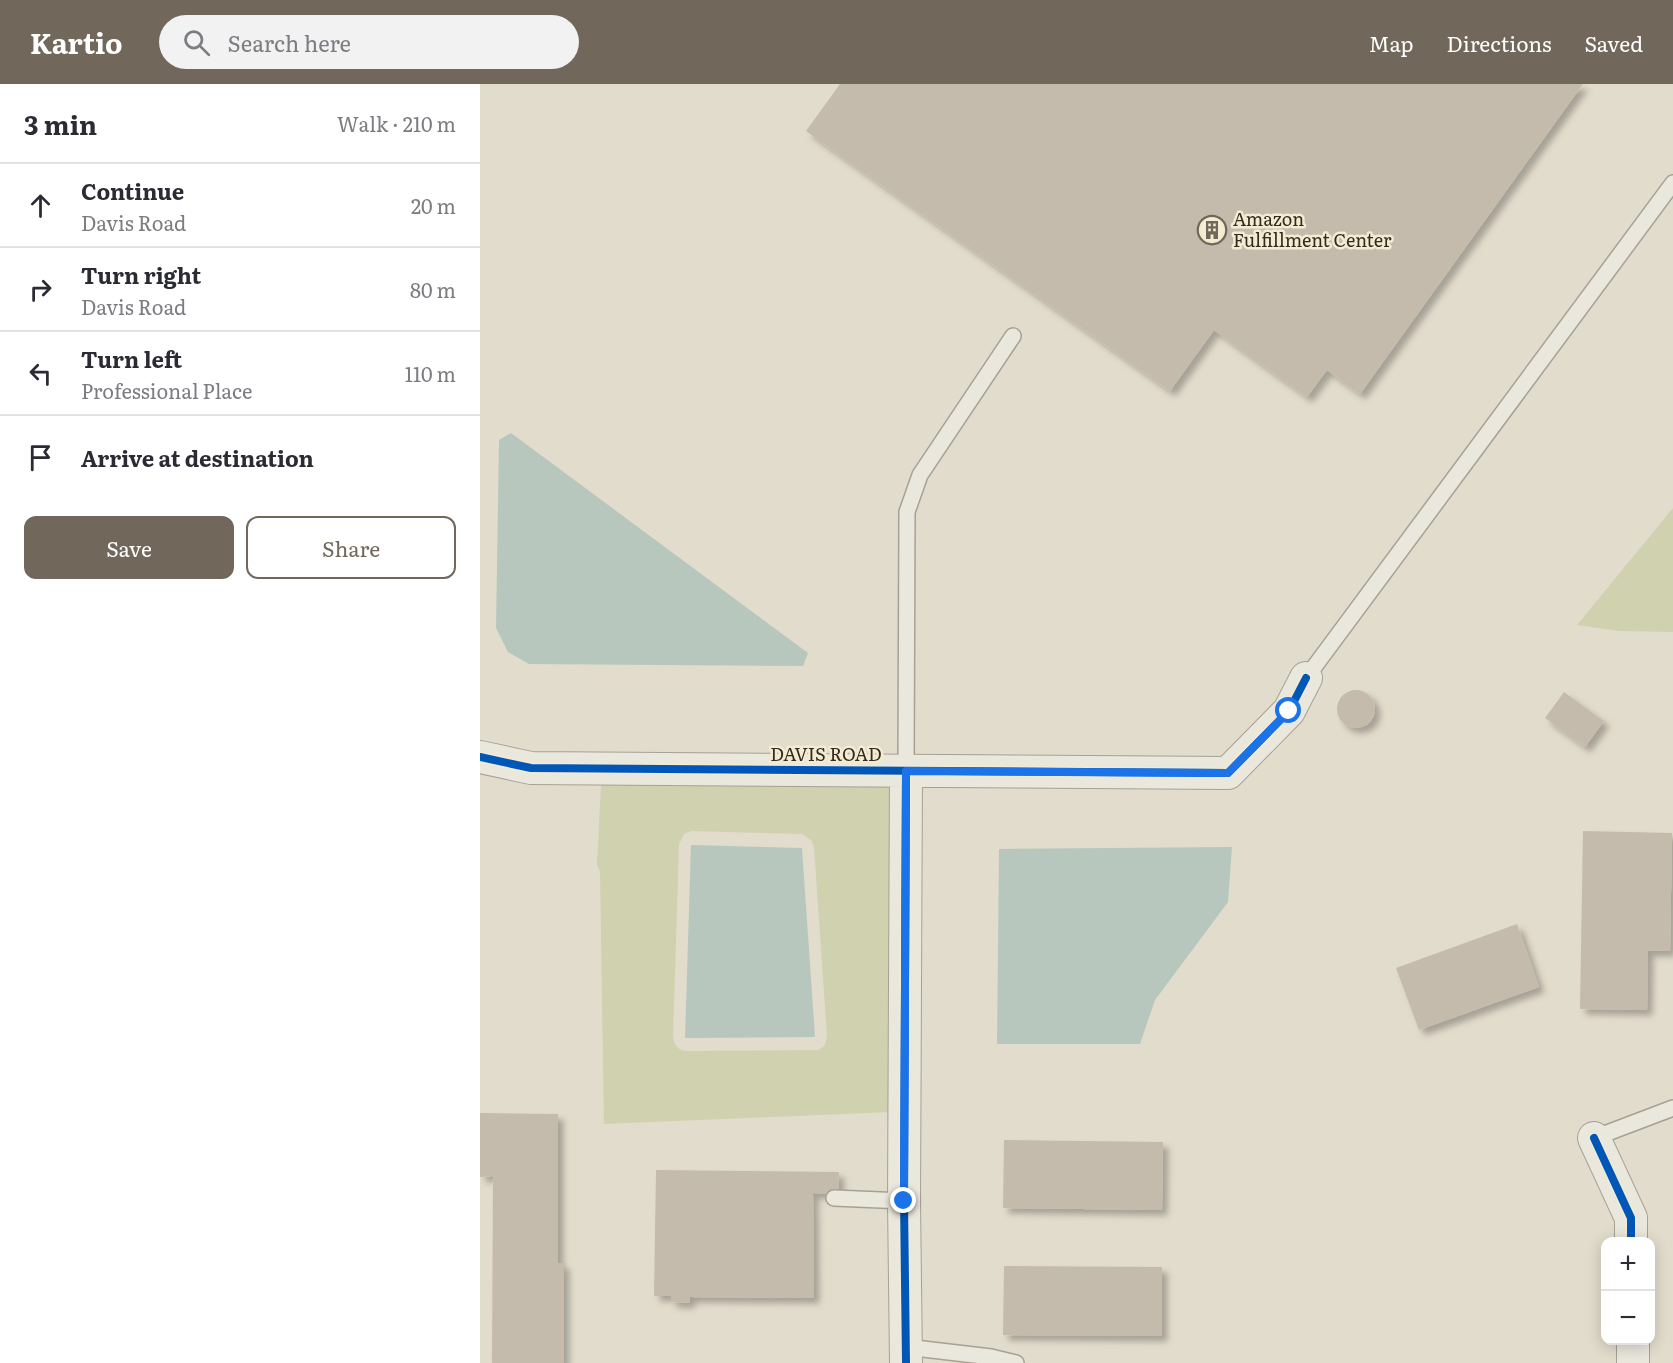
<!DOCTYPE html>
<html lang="en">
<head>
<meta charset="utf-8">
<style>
  body { margin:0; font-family:Literata,serif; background:#f2f2f3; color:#2b2b33 }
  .controls { position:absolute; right:18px; bottom:18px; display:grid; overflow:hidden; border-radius:12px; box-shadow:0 3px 15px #0003 }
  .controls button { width:54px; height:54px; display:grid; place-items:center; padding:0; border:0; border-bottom:2px solid #e1e1e2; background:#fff; color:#2b2b33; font:30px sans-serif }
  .stop { position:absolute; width:18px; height:18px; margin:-14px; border:4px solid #1a73e8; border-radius:50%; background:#fff }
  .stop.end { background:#1a73e8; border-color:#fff; box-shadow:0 2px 6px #0008 }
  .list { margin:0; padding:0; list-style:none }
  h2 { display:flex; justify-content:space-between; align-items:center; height:78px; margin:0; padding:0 24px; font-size:26px }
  h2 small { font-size:20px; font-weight:400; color:#7c7c81 }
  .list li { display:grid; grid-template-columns:39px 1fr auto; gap:18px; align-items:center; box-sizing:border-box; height:84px; padding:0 24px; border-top:2px solid #e1e1e2 }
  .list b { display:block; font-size:22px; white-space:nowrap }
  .list p { margin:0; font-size:20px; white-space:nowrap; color:#7c7c81 }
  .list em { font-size:20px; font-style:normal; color:#7c7c81 }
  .actions { display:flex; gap:12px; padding:18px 24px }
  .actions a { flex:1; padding:14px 0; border:2px solid #71685b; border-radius:12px; text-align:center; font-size:21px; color:#71685b }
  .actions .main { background:#71685b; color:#fff }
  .icon { flex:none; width:33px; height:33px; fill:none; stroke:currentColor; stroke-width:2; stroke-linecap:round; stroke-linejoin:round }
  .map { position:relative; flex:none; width:1193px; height:1279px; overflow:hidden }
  header { display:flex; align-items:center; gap:36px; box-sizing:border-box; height:84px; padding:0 30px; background:#71685b; color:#fff }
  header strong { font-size:28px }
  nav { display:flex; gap:33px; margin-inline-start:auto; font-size:21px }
  .search { width:420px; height:54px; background:#f2f2f3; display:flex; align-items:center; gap:15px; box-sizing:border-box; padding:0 21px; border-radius:33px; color:#7c7c81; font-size:22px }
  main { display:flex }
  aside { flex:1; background:#fff }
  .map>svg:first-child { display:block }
  .green { fill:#cfd1af; fill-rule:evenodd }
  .water { fill:#b7c7be }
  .building { fill:#c5bbad; filter:url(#shadow) }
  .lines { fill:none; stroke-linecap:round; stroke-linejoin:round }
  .service-casing { stroke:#a7a195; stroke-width:18 }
  .minor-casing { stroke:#a7a195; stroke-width:34 }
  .service { stroke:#eae7dd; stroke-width:15 }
  .minor { stroke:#eae7dd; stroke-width:32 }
  .cycleway-casing { stroke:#f3ebd2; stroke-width:11 }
  .cycleway { stroke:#0057b8; stroke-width:8 }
  .route { stroke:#1a73e8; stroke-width:8 }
  .labels { text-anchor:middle; stroke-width:5; stroke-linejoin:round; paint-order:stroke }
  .poi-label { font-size:18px; fill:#342a1e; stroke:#f3ebd2; text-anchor:start }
  .street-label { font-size:18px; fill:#342a1e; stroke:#f3ebd2 }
</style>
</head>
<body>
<header>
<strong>Kartio</strong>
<div class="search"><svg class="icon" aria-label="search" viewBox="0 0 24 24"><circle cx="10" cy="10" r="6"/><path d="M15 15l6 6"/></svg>Search here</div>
<nav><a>Map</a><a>Directions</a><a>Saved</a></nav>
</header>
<main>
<aside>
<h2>3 min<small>Walk · 210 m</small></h2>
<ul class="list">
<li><svg class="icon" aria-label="ahead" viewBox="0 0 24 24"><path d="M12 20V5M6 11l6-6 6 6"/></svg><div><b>Continue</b><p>Davis Road</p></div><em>20 m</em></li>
<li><svg class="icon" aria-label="right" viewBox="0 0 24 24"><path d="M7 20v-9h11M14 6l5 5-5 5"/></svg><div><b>Turn right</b><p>Davis Road</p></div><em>80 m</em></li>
<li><svg class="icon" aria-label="left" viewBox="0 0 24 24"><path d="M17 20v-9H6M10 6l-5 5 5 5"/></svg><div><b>Turn left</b><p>Professional Place</p></div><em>110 m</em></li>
<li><svg class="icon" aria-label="arrive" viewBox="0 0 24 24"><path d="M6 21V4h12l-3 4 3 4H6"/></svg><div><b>Arrive at destination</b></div></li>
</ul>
<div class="actions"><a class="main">Save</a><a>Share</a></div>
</aside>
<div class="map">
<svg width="1193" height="1279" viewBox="0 0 1193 1279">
  <defs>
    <filter id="shadow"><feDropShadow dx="5.5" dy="5.5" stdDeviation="3" flood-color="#0004"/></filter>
  </defs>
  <rect width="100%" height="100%" fill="#e2dccc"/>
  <path class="green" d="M1193,424V548L1139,547L1097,541Z
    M121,701L412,702L411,1028L124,1040L120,788L117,780ZM211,747L322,750L331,756L334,763L347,952L345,961L339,966L205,967C197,965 195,962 193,953L199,760L204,750Z"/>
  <path class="water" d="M31,349L328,569L323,582L49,580L28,568L16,544L19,356Z
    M211,761L322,764L335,953L205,954Z
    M752,763L748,818L675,916L660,960H517L519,765Z"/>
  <path class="building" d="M360,0H1103L880,310L847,286L827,313L734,246L690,307L326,47Z
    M857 625a19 19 0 1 1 38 0a19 19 0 1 1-38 0Z
    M1084,608L1124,637L1105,663L1065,634Z
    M1103,747L1192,749L1190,867H1168L1167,926L1100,925Z
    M1037,840L1059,903L939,946L916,884Z
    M0,1029L78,1030V1179H84V1279H12L13,1092L0,1093Z
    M524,1056L683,1058L682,1126L523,1124Z
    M176,1086L359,1088L358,1110L333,1109L334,1214L210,1213L209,1219L191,1218V1212H174Z
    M524,1182L682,1183V1252L523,1251Z"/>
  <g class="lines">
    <g class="service-casing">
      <path id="service" d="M826,594L1193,99
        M426,687L427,428L440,391L533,252
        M1114,1054L1193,1024
        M354,1114L424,1117
        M426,1263L511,1273L536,1279"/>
    </g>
    <g class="minor-casing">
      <path id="minor" d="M0,673L51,684L748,689L809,627L826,594
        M426,687L424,1117L426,1279
        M1114,1054L1151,1134V1158
        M1153,1256V1279"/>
    </g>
    <use href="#service" class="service"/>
    <use href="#minor" class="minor"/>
    <g class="cycleway-casing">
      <path id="cycleway" d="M0,673L51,684L748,689L809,627L826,594
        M426,687L424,1117L426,1279
        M1114,1054L1151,1134V1158"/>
    </g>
    <use href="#cycleway" class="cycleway"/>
  </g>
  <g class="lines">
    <path class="route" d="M424,1117L426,687L748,689L809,627"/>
  </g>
  <defs>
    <g id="building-ring" transform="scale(1.5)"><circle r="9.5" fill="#f3ebd2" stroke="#71685b" stroke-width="1.5"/><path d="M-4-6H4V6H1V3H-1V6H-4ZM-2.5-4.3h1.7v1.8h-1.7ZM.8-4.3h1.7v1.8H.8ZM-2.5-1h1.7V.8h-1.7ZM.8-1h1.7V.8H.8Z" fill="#71685b"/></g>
  </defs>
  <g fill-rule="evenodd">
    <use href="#building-ring" x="732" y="146"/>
  </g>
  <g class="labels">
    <g class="poi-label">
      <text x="753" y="142">Amazon<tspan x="753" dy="21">Fulfillment Center</tspan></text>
    </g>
    <g class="street-label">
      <text x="346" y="677">DAVIS ROAD</text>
    </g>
  </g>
</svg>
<div class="controls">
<button>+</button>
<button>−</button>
</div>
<div class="stop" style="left:809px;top:627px"></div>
<div class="stop end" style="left:424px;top:1117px"></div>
</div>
</main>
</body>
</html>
